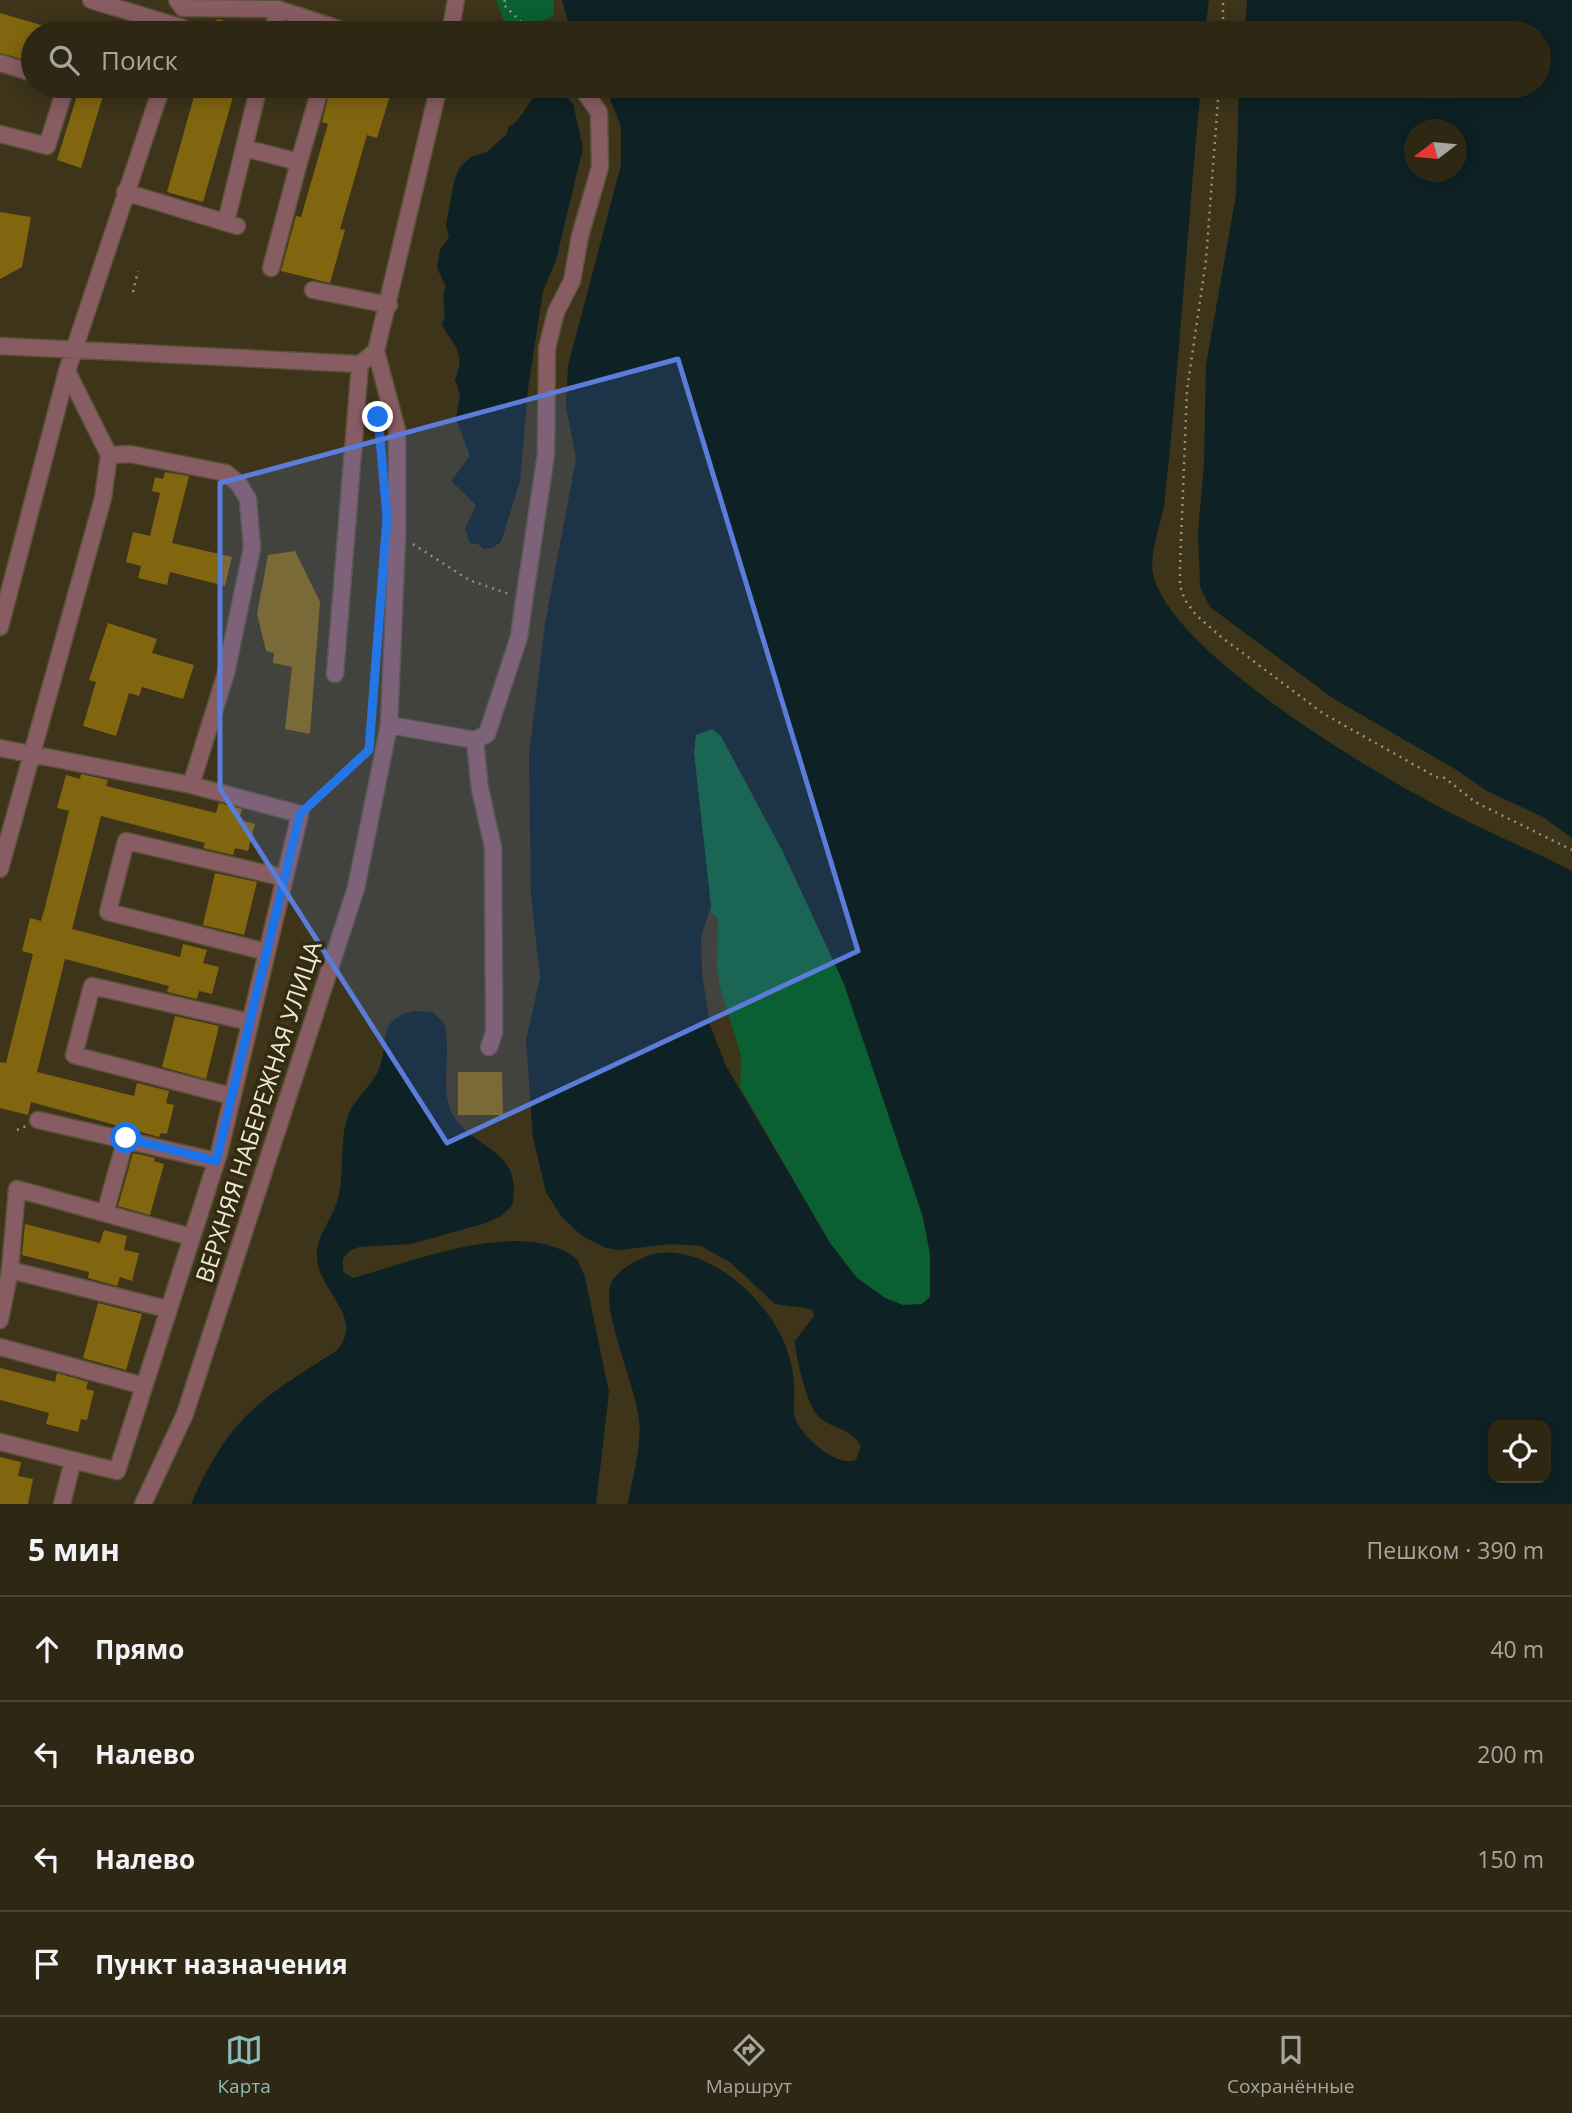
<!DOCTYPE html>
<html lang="ru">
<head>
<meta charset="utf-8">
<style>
  body { margin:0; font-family:"Open Sans",sans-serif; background:#3a3322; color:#f1f3f6 }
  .controls { position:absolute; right:21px; bottom:21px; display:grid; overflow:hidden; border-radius:14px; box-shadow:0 4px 18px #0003 }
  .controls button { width:63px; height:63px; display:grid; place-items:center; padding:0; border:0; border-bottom:2px solid #494434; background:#2e2714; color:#f1f3f6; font:35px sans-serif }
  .compass { position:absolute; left:1404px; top:119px; width:63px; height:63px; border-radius:50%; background:#2e2714; box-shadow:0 4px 18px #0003; rotate:254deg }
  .stop { position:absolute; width:21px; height:21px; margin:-16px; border:5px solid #1a73e8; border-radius:50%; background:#fff }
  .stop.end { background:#1a73e8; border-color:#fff; box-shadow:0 2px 7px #0008 }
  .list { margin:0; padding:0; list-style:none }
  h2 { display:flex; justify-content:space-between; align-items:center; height:91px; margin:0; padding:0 28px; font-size:30px }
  h2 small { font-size:23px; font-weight:400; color:#a7a5a0 }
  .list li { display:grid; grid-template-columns:46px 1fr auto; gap:21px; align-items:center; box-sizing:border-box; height:105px; padding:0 28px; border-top:2px solid #494434 }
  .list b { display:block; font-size:26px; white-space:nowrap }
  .list em { font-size:23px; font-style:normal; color:#a7a5a0 }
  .icon { flex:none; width:38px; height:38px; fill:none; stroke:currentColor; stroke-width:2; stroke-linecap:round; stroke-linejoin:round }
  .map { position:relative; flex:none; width:1572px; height:1504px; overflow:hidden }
  .search { position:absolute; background:#2e2714; box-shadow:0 4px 18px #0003; left:21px; right:21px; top:21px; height:77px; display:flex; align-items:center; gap:18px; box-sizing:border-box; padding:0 24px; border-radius:38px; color:#a7a5a0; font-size:26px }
  .sheet { height:511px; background:#2e2714 }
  nav { display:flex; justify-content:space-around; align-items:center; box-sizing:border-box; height:98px; border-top:2px solid #494434; background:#2e2714; font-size:19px; color:#a7a5a0 }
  nav a { display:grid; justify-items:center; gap:4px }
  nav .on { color:#8bbbb9 }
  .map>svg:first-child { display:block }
  .green { fill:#0a6033 }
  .water { fill:#0e2124; fill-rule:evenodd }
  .building { fill:#81660f }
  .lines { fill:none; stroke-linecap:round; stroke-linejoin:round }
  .minor-casing { stroke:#595138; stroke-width:19 }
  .path { stroke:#9a927e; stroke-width:2.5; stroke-dasharray:2 5; stroke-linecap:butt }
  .minor { stroke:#875c62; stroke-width:16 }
  .route { stroke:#1a73e8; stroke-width:9 }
  .marked { fill:#5b7cd8; fill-opacity:0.2; stroke:#5b7cd8; stroke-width:5; stroke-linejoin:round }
  .labels { text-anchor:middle; stroke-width:7; stroke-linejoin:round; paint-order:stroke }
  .street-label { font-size:24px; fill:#ede7d8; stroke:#332a10 }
</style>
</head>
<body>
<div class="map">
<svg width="1572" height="1504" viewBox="0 0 1572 1504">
  <rect width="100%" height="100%" fill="#3d341a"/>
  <path class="green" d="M496,0H554V16L509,33Z
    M713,729L721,736L783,852L844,983L923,1217L930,1254V1297L922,1304L903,1305L885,1298L857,1278L830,1243L740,1087L741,1056L720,987L717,965L718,918L711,912L694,753L695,735Z"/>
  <path class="water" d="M562,0H1209L1205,33H571Z
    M1247,0H1572V838L1543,817L1487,791L1455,769L1334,699L1210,607L1200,587L1198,532L1204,464L1206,365L1236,195L1239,86H1539V33H1245ZM1414,130H1456V172H1414Z
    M551,86L558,89L573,104L583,148L556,260L543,291L528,389L520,481L501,542L492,548L483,549L478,544L470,543L465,529L476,505L451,481L470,456L456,419L460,394L455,380C466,352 455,348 442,325C449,312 439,301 446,287L437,268L440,250L449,237L446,225L454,181L460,167L471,157L487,152L507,134L508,127C528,117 526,93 551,86Z
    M605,86H1201C1189,210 1181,335 1169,459C1167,475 1166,491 1164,506C1160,526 1149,554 1153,574C1170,653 1381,778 1453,814C1492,834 1533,851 1572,871V1504H628C632,1478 642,1447 639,1420C636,1386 603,1315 610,1287C614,1271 636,1260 650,1255C704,1239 772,1302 787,1350C791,1362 794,1374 794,1386C795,1396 792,1408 795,1418C801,1436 837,1468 856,1460L861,1446C855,1431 833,1428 821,1419C807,1408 796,1358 795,1341L814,1316L812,1309L775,1304L731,1263L701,1246L671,1244L620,1250L606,1248L582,1236L561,1216L546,1192L533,1138L526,1041L540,977L531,896L529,755L545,624L576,459L566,406L568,366L621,165V127ZM712,729L721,736L783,852L844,984L923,1217L930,1254V1297L922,1304L903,1305L885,1298L857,1278L830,1243L726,1066L710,1025L702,973L701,937L711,906L694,753L696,735ZM1493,1425H1546V1478H1493Z
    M413,1011L433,1012L444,1023C453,1052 438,1088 453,1115C473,1150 524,1148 512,1206L501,1216L486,1223L411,1244L359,1247L349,1251L343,1259V1272L353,1278C413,1262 521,1216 577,1259L585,1277L609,1392L596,1504H191C230,1416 258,1401 336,1351C367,1318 318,1292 317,1257C316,1236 331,1221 337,1202C346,1174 338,1141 349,1113C356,1097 373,1085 379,1069C390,1042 375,1021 413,1011Z"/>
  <path class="building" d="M0,13L58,30V33H33V62L0,53Z
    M217,19L262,29V33H212Z
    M80,86H106L81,168L57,160Z
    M197,86H236L203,202L167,192Z
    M331,86H393L377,138L367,135L340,229L345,230L330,283L281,271L296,216L301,217L328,124L322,122Z
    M0,212L31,217L22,267L0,279Z
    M165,472L189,476L172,543L232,557L225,586L170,572L167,585L138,578L141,566L126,562L133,532L150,536L160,493L152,491L155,477L163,479Z
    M295,551L320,602L310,734L285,729L292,667L273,663L274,653L266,651L257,614L268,555Z
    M108,623L157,639L152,653L194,665L183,699L142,687L139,696L129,693L116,736L83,726L96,682L89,680Z
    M81,774L108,780L106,786L216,813L219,803L242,809L239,820L255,824L248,851L235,848L233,855L203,848L205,843L101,816L72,929L180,957L183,944L207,950L203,963L219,967L212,994L199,991L197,999L167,992L169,986L65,959L37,1072L134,1096L137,1083L169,1091L166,1103L174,1105L167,1134L161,1133L159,1137L31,1102L28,1115L0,1108V1062L6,1063L33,954L22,951L30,918L41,921L45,907L69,811L57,808L66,775L80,779Z
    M215,873L257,882L244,935L203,925Z
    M175,1016L219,1026L206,1079L162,1067Z
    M458,1072H502L503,1115H458Z
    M133,1153L155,1158L154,1161L164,1164L150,1215L118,1206Z
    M25,1224L100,1243L104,1230L127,1236L124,1250L139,1253L132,1281L120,1277L117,1286L88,1278L89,1272L22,1255Z
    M98,1303L142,1314L126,1370L83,1358Z
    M0,1368L55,1382L57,1373L88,1382L86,1389L94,1391L87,1420L81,1419L78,1432L46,1424L49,1413L0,1400Z
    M0,1457L21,1462L18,1476L33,1479L28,1504H0Z"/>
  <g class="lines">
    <g class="minor-casing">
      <path id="minor" d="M91,0L183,28
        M177,0L183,8L278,9L351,33
        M272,33L278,9
        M450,33L456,0
        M0,63L33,73
        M0,134L47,146L66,86
        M244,148L299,162L321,86
        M125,192L237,226
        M226,222L259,86
        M271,268L299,162
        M313,290L389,305
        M0,346L360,364L376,351
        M109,455L130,454L226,473L238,483L248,499L252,548L226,673L191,785
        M0,627L67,371
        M335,674L360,364
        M389,725L475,740L487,734L519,637L524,601L546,454L547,348L556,312L572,281L580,236L600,167L599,112L580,86
        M475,740L480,789L493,847L494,1006V1033L489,1047
        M0,748L191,785L300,814L219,1153L117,1471L0,1442
        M0,869L103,498L109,455L67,371L162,86
        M267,952L108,912L126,841L285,878
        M231,1096L74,1055L92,986L250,1022
        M38,1120L216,1161
        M105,1213L126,1138
        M10,1270L17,1189L191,1237
        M0,1320L10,1270L167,1309
        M0,1347L144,1386
        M62,1504L73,1460
        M143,1504L185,1414L356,888L389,725L397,536V430L376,351L439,86"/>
    </g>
    <path class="path" d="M505,0L503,4L522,23L544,33
      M1223,33V0
      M1219,86L1206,260L1187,390L1180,566V586L1185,600L1196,615L1220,636L1324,714L1436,777L1445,778L1475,802L1572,850
      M133,292L138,271
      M379,425L381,446
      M413,544L469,580L509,594
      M370,736L374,686
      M311,804L367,752
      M17,1130L26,1126"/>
    <use href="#minor" class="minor"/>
  </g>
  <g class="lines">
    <path class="route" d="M126,1138L216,1161L300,814L369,750L387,517L378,417"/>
  </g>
  <path class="marked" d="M678,359L858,951L447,1143L220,789V483Z"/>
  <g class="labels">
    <g class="street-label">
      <text transform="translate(259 1112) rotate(-72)" y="8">ВЕРХНЯЯ НАБЕРЕЖНАЯ УЛИЦА</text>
    </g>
  </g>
</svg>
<div class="controls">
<button><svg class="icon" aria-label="locate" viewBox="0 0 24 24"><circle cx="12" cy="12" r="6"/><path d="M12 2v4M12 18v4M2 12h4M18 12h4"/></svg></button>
</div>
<svg class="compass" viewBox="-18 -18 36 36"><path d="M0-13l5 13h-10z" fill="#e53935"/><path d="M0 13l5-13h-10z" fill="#a7a5a0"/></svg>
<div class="stop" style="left:126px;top:1138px"></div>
<div class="stop end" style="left:378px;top:417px"></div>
<div class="search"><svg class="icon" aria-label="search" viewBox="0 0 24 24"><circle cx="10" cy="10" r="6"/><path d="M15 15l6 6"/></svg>Поиск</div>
</div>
<section class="sheet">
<h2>5 мин<small>Пешком · 390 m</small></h2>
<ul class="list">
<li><svg class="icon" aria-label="ahead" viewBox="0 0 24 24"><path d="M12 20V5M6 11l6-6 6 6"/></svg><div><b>Прямо</b></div><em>40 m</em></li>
<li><svg class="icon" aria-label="left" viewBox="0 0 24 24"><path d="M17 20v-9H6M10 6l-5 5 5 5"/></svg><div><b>Налево</b></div><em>200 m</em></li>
<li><svg class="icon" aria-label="left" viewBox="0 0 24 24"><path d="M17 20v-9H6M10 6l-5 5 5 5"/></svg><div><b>Налево</b></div><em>150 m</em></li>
<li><svg class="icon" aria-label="arrive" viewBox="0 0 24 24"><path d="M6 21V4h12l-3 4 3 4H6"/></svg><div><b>Пункт назначения</b></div></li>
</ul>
</section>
<nav>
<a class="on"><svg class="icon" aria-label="map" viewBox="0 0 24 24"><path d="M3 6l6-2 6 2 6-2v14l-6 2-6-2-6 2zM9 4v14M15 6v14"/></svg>Карта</a>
<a><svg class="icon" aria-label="directions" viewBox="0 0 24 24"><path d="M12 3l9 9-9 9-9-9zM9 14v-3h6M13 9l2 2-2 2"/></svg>Маршрут</a>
<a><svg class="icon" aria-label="saved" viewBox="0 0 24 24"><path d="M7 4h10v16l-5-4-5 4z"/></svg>Сохранённые</a>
</nav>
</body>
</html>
